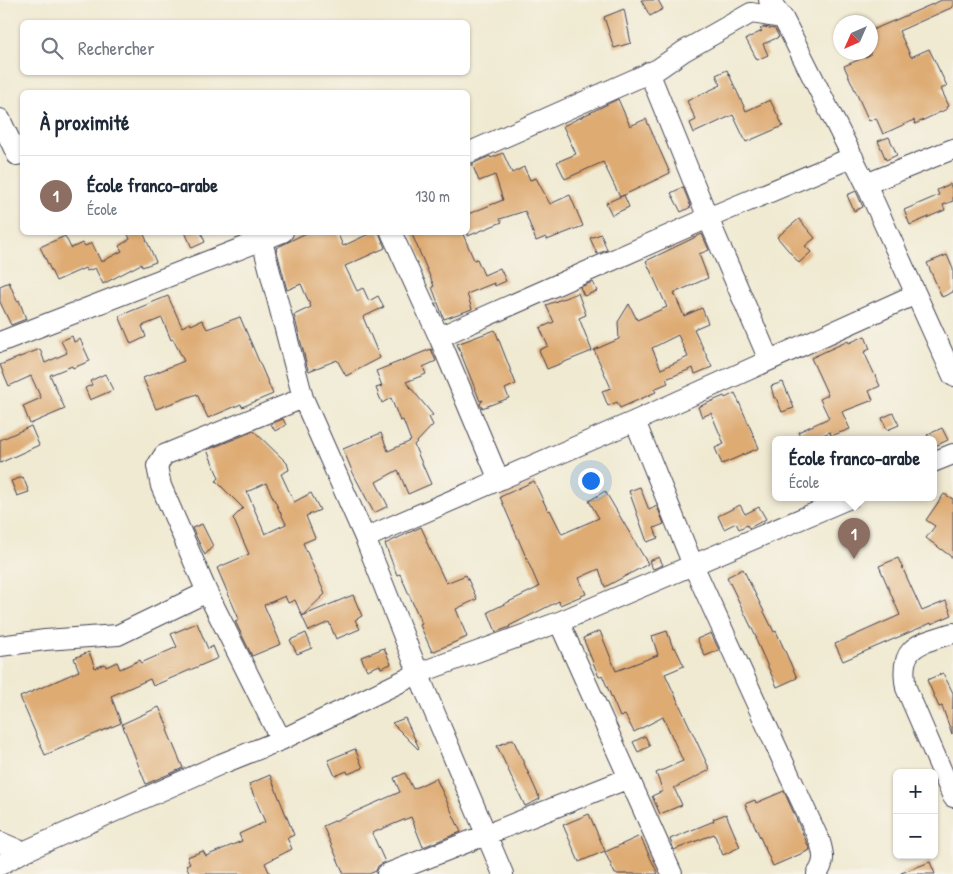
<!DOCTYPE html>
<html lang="fr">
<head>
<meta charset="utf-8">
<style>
  body { margin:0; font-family:"Patrick Hand",sans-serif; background:#f2f2f3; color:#1f2937 }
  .controls { position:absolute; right:15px; bottom:15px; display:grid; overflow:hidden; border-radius:8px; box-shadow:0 1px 4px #0004 }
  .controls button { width:45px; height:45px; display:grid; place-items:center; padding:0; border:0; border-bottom:1px solid #e0e1e3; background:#fff; color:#1f2937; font:25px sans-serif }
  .compass { position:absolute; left:833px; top:15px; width:45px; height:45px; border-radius:50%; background:#fff; box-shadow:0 1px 4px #0004; rotate:225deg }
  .you { position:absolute; left:590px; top:480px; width:18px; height:18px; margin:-12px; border:4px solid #fff; border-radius:50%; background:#1a73e8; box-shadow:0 0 0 8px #1a73e833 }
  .badge { display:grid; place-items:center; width:32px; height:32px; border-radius:50%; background:#2563eb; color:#fff; font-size:16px; font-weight:700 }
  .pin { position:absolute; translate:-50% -41px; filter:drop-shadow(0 1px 2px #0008) }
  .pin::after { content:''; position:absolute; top:26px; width:18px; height:15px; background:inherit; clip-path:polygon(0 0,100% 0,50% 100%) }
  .popup { position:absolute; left:772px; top:436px; width:165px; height:65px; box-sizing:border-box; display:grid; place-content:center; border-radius:8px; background:#fff; filter:drop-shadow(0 1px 4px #0005); font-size:16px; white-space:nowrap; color:#747a83 }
  .popup b { font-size:19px; color:#1f2937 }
  .popup::after { content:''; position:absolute; left:50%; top:100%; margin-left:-10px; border:10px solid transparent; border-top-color:#fff }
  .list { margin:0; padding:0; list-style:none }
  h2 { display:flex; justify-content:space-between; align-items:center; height:65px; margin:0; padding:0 20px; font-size:21px }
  h2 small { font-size:16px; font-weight:400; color:#747a83 }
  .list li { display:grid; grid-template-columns:32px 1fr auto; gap:15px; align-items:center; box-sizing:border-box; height:80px; padding:0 20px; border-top:1px solid #e0e1e3 }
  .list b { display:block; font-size:19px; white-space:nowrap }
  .list p { margin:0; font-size:16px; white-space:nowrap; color:#747a83 }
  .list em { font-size:16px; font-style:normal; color:#747a83 }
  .icon { flex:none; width:28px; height:28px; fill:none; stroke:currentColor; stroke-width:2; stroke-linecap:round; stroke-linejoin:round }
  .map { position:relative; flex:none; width:953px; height:874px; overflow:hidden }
  .search { position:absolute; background:#fff; box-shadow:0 1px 4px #0004; left:20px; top:20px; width:450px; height:55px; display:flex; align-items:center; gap:12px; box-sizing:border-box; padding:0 18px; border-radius:8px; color:#747a83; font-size:19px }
  .panel { position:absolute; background:#fff; box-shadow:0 1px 4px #0004; left:20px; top:90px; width:450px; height:145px; border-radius:8px }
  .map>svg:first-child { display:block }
  .building { fill:#deab73; fill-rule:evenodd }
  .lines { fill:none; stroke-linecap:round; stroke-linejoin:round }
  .minor-casing { stroke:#414052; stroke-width:22 }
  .minor { stroke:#fff; stroke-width:20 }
</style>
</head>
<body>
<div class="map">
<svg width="953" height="874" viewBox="0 0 953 874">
  <rect width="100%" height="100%" fill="#f7f3e8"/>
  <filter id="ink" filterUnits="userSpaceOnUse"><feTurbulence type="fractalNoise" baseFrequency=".02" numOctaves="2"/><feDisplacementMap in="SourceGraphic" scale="10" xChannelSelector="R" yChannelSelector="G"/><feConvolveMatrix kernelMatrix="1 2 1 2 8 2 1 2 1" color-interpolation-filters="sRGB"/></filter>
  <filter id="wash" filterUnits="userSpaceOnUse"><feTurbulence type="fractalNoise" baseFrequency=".0096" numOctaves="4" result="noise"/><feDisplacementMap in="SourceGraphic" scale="20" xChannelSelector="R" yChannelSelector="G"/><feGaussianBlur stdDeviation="1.12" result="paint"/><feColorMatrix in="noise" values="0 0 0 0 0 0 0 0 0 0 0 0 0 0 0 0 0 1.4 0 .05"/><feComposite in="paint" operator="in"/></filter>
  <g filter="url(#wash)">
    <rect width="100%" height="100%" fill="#f0ead2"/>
    <g id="blocks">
      <path class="building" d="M641,0H658L663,9L650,16Z
        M942,0H953V7L899,31L911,57L929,49L947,86L941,89L949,106L946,107L947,109L915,124L914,120L883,134L876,118L869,121L844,66L870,55V31Z
        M624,9L631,43L614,48L604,17Z
        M764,27L775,29L779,37L763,44L768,55L757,60L746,39L762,31L760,29Z
        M727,70L746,111L770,100L783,126L746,142L733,115L694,133L690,123L696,120L687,101L721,85L716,75Z
        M618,99L630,126L646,119L670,173L620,197L603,162L565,179L557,162L576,154L563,126Z
        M889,137L897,155L886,160L878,141Z
        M503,153L512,173L524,167L530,180L536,178L550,204L570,195L583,226L547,240L546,237L536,241L525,211L500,219L502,222L468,236V214L503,200L495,175L479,181L472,164L490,156L491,158Z
        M950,184L953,192V201L943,205L945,210L910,225L904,210L939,195L937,190Z
        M683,187L691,207L681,212L671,193Z
        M856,191L863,207L854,211L847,195Z
        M624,195L629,207L612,215L606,203Z
        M799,219L815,238L805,246L811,252L799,263L777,237Z
        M127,232H143L156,262L142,267L141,264L103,284L95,268L87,271L85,268L56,281L40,247L65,236L71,248L83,243L85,246L92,243L101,262L122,251L119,246L130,239Z
        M185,232H201L205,242L192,248Z
        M308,232H337L343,246L373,232H379L385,248L345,266L357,291L363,288L369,301L378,296L384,307L363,317L380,358L346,376L337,360L309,371L307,366L294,315L311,307L301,284L287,290L276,248Z
        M411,232H462L474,260L477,259L484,275L500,268L506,281L495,286L494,283L467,294L472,309L444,319L432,287L434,286Z
        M601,234L607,250L597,254L590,238Z
        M702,234L709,250L699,254L708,278L674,293L684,316L702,308L708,323L694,329L712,367L695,374L693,368L666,379L668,383L654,389L656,392L620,408L617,402L608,406L602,391L611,388L594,350L619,339L618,322L629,304L637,320L667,307L646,261ZM678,335L688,357L661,369L652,348Z
        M947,255L953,269V292L942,297L927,263Z
        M9,282L17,301L19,300L26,319L11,325L0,302V286Z
        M593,282L597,291L584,296L580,287Z
        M578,293L586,315L579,318L592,351L547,369L539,350L548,346L540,328L554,322L546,305Z
        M168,296L182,327L190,323L191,325L202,320L207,329L240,317L273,394L242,407L241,404L208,418L197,394L156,409L143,378L184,361L173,339L171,340L162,318L142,326L146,337L131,344L119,316Z
        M495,330L516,384L505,389L509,398L482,408L480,404L483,400L480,401L457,344Z
        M72,336L74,342L80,339L90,361L73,368L72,366L50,375L65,409L30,424L23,406L41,398L31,376L9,386L0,365L40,349L45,363L67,353L61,341Z
        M865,336L870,349L864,352L880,386L869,391L873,400L842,412L850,429L831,436L830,432L811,440H802L798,432L829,418L820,399L828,395L811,358L848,341L849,343Z
        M431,349L436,361L423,367L426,374L406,382L433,415L429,417L433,425L414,445L431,484L408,494L398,470L376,482L388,506L374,513L353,473L343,449L381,433L388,451L411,441L403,420L400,421L391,398L382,403L376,388L382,386L376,371Z
        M105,374L113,390L90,400L85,388L92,385L90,381Z
        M783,382L794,408L782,412L776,398H774L771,386Z
        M735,393L759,448L722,464L715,448L724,444L711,413L702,417L698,407L724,396L725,398Z
        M893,413L899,425L887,430L882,418Z
        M283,419L286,425L275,431L271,424Z
        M31,426L39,445L0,463V440Z
        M942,428L948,440L933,447V440H930L927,435Z
        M254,431L287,463L289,470L281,474L294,502L311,493L320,510L306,516L315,538L303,543L325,594L302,616L295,600L288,603L285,596L264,605L281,644L252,656L235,621L239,619L217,568L249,554L233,518L243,508L216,481L219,478L207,450ZM266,483L286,524L265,534L247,492Z
        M23,477L29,492L17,496L11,481Z
        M534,481L548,511L550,510L562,534L599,518L589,501L605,491L648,564L605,587L599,569L579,578L586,594L560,605L559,601L509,626L510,627L496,632L488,612L539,587L500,497Z
        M640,487L649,510L657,506L664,524L654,528L658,538L647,542L629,491Z
        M944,494L953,499V558L926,538L935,526L926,520Z
        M740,505L745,514L759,507L766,519L749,528L747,525L739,529L736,523L724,529L718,516Z
        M202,524L213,546L205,555L192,528Z
        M421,527L427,540L426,541L446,583L466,575L477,599L456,609L467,637L432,652L420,625L422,624L400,574L397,575L385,544Z
        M659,557L663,565L653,569L649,561Z
        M898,558L922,611L946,601L952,615L931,624V623L843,661L835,644L900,615L879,566Z
        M743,569L774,632L776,631L797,678L777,687L756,640L757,639L727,577Z
        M353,595L362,616L355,620L360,629L336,639L329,622L309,631L302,616Z
        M197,623L208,649L213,646L218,658L153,686L150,679L111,696L121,723L45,755L20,697L79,671L74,658L89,652L95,668L105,664L106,667L117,662L120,669L140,660L141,663L177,647L171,634Z
        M600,631L616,671L658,655L652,636L667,631L673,648L675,647L684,666L665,674L710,770L674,788L682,805L660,814L652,796L663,791L656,773L683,761L663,717L634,732L625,715L620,717L602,675L599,677L583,638Z
        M306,633L312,648L297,654L290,640Z
        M711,633L719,650L705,656L697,639Z
        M384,648L391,664L381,668L380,665L367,670L361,657Z
        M943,673L953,693L952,734L942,706L939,707L927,680Z
        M159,707L169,729L167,730L183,768L146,784L122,724Z
        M405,718L419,748L418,749L392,723Z
        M645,736L650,746L638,752L633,742Z
        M513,739L540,799L525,806L497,746Z
        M355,749L363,768L348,774L347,771L335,776L328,760Z
        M405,773L413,789L436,778L461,832L423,847L411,817L372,833L385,862L378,866L376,871L369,874H344L323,826L400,792L394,778Z
        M270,775L294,835L287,838L292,849L265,863L270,874H190L186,865L190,863L187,857L203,851L206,856L242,841L239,834L265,822L249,784Z
        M784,791L810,850L773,866L745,804L755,800L756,803Z
        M589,814L605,851L579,862L563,825Z
        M726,814L740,847L723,855L714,834L674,850L670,839L714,821L713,819Z
        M640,836L658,874H615L605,852Z
        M930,862L935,874H901V873Z"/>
    </g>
  </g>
  <g filter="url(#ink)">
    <use href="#blocks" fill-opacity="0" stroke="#414052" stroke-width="1"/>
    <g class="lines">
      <g class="minor-casing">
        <path id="minor" d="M769,0L783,18L866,184L953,376
          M649,72L708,218L769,360
          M0,119L17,155
          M468,153L658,69L684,51L751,13L783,18
          M866,184L953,149
          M250,232L262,241L303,398L365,538L425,690L503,874
          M391,232L439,337L499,480
          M439,337L708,218L853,157
          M0,342L283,232
          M635,421L693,565L820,842C824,855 825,863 817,874
          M933,462L953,454
          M365,538L635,421L916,294
          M559,622L672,874
          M953,633C919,644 898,645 906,688L953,797
          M0,646L45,640L118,635L207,592
          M281,740L207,592L161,486L157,466L164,455L303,398
          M0,842L23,852L221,764L281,740L419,673L559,622L850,498
          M0,865L23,852
          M387,874L629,778"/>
      </g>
      <use href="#minor" class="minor"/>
    </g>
  </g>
</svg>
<div class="controls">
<button>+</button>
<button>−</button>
</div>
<svg class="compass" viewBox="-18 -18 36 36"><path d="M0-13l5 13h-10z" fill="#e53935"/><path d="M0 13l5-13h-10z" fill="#747a83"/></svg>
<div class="you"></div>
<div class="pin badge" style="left:854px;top:559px;background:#8d6e63">1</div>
<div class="popup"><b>École franco-arabe</b>École</div>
<div class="search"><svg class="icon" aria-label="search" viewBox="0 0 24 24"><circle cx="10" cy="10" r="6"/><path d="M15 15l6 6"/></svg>Rechercher</div>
<section class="panel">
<h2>À proximité<small></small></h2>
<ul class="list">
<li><span class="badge" style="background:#8d6e63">1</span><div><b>École franco-arabe</b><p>École</p></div><em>130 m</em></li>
</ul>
</section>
</div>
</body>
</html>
